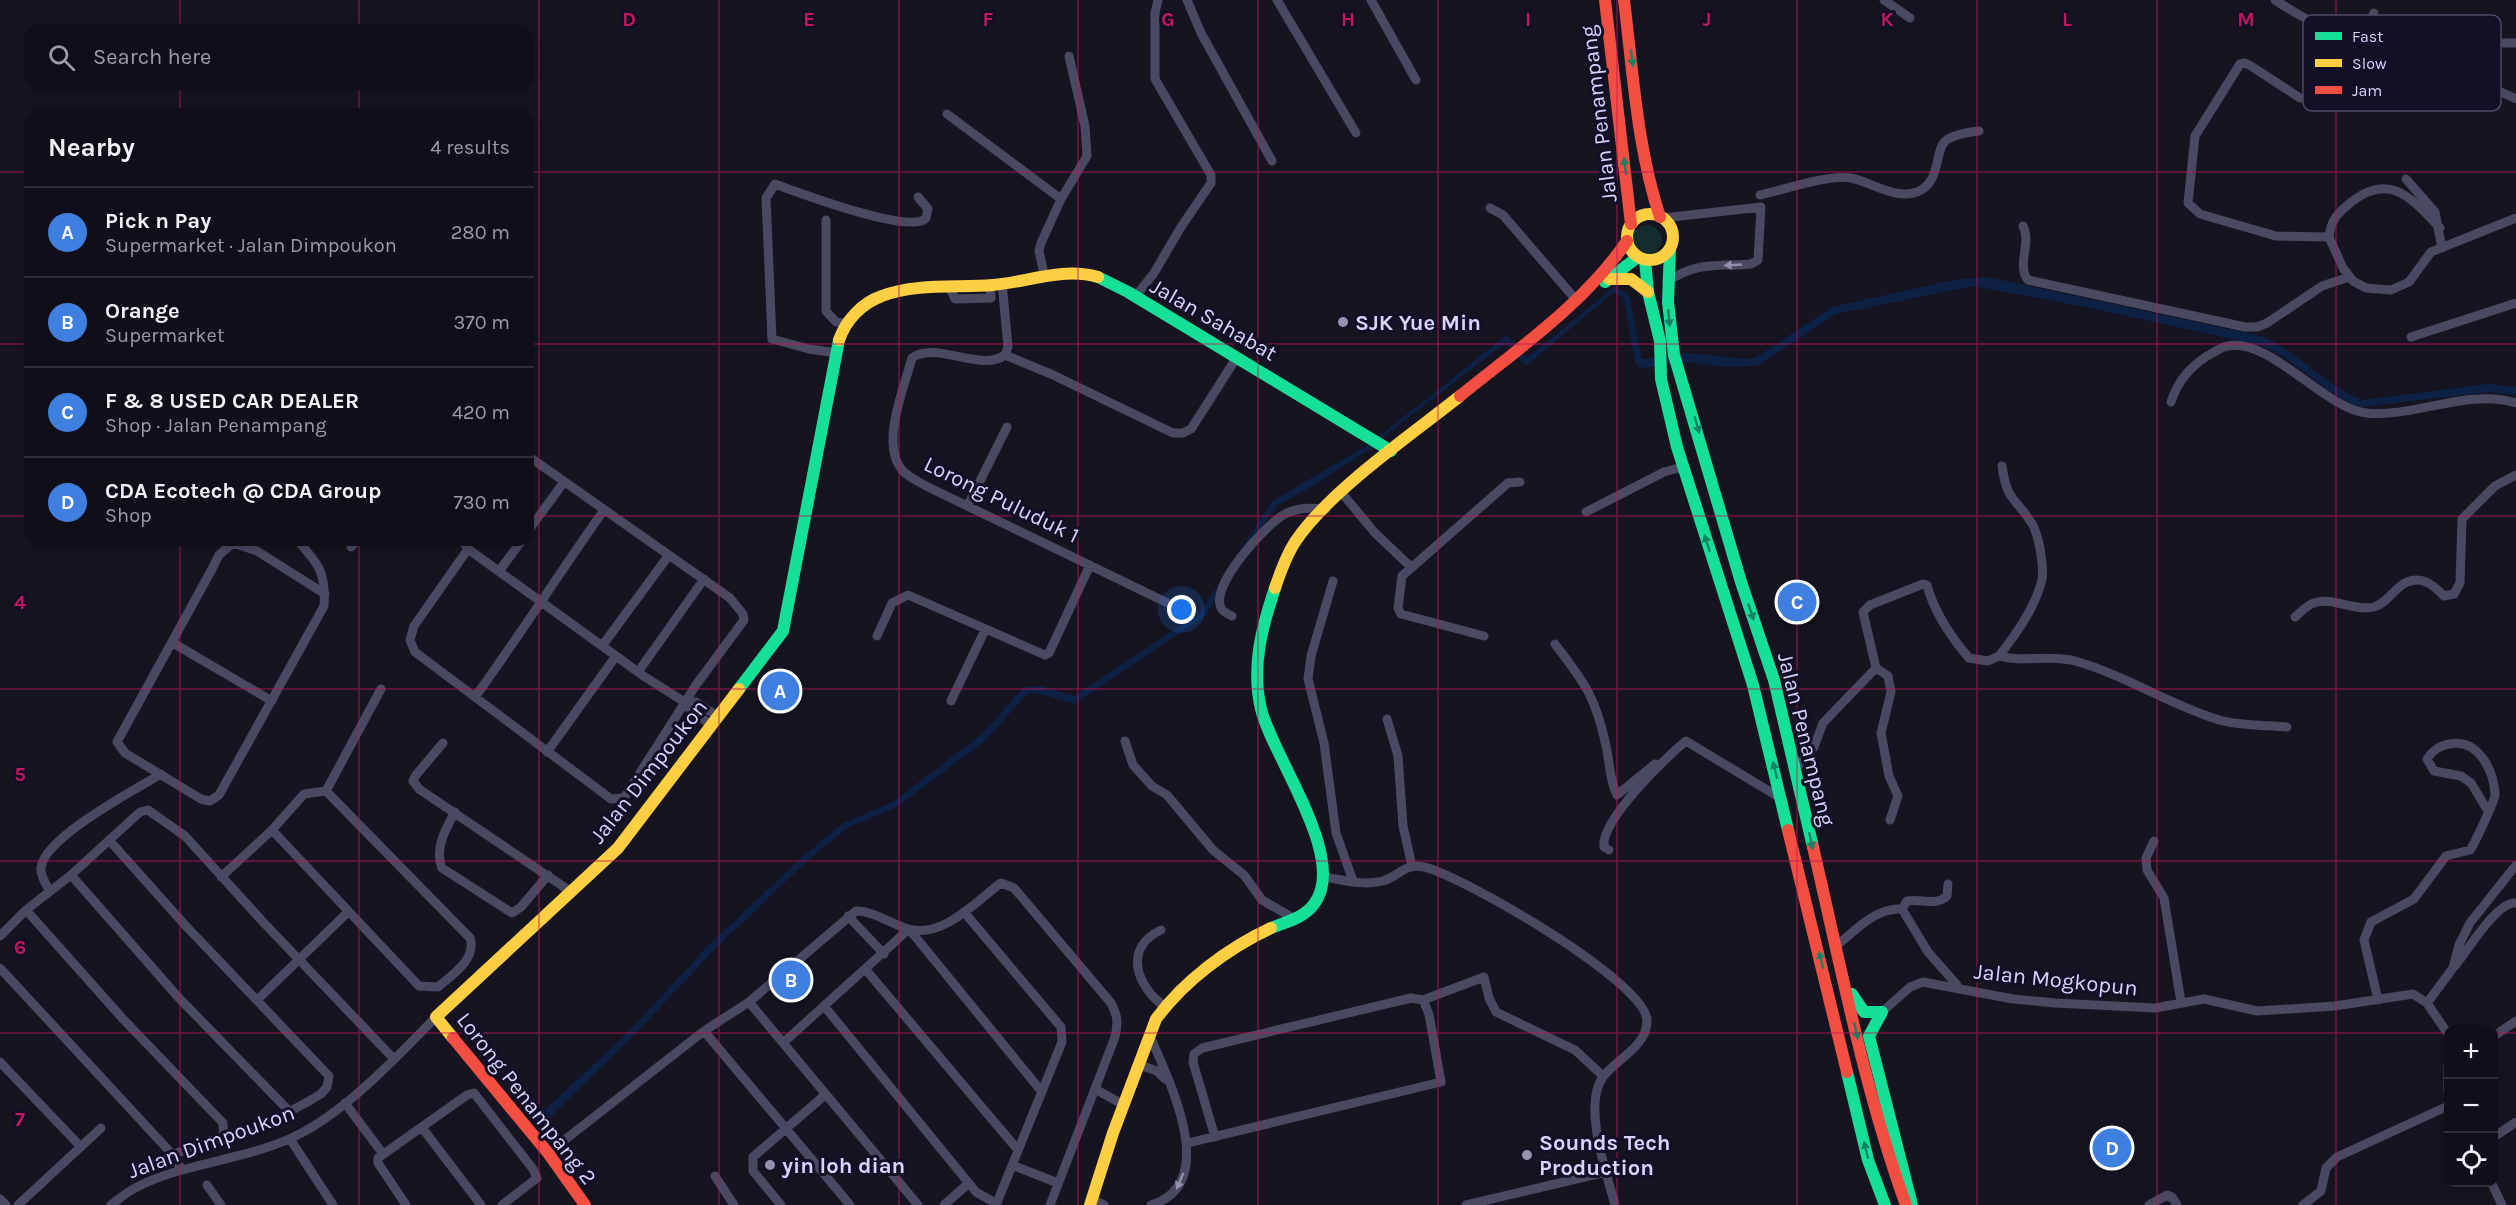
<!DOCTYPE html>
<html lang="en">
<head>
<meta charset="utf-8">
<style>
  body { margin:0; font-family:Karla,sans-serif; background:#1e1d26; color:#f1f3f6 }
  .controls { position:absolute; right:18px; bottom:18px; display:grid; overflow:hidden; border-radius:12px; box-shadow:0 3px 9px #0003 }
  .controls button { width:54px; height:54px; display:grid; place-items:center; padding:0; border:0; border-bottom:2px solid #302f38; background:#100f19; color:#f1f3f6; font:30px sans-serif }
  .you { position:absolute; left:1182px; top:610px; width:21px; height:21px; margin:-15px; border:4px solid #fff; border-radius:50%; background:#1a73e8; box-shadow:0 0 0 9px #1a73e833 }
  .badge { display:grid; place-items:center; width:39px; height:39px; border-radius:50%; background:#ea580c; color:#fff; font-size:20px; font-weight:700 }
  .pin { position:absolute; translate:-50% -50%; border:3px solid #fff; box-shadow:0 2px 6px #0006 }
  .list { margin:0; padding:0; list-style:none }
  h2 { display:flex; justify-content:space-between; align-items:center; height:78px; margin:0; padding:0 24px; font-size:26px }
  h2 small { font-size:20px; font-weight:400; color:#9c9ca2 }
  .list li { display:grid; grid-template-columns:39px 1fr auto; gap:18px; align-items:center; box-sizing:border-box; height:90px; padding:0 24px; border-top:2px solid #302f38 }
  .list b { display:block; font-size:22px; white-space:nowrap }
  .list p { margin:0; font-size:20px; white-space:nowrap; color:#9c9ca2 }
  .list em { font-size:20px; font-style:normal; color:#9c9ca2 }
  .icon { flex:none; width:33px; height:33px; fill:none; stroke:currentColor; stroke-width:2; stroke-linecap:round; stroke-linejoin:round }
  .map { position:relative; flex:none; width:2516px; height:1205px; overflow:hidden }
  .search { position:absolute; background:#100f19; box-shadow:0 3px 9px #0003; left:24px; top:24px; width:510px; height:66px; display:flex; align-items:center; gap:15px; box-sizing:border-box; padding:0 21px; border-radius:18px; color:#9c9ca2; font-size:22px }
  .panel { position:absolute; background:#100f19; box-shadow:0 3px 9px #0003; left:24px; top:108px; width:510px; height:438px; border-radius:18px }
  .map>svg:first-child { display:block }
  .green { fill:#132c2d }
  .water { fill:#0d2144 }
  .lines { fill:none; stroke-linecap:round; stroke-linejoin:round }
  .street { stroke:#4a4962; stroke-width:9 }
  .fast { stroke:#16e098; stroke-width:12 }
  .slow { stroke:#ffcf43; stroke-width:12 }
  .jam { stroke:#f24e42; stroke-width:12 }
  .oneway { fill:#158265 }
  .oneway2 { fill:#928eb0 }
  .grid { fill:none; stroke:#c2185b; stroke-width:1.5; stroke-opacity:0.55 }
  .poi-dot { fill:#9591b1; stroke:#130f26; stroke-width:2 }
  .labels { text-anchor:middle; stroke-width:6; stroke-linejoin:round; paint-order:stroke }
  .street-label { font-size:22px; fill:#d9d4ff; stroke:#130f26 }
  .poi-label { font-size:22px; font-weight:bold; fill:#d9d4ff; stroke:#130f26; text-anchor:start }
  .key { fill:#130f26; stroke:#4e4a67; stroke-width:1.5 }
  .key-label { font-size:16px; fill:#d9d4ff }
  .grid-label { font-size:20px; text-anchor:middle; font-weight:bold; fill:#c2185b; stroke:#130f26; stroke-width:6; stroke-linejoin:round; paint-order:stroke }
</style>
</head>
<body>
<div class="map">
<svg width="2516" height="1205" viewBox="0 0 2516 1205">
  <rect width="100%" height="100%" fill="#161421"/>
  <path class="green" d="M1632 240a15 15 0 1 1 30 0a15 15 0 1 1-30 0Z"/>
  <path class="water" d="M1987,277L2261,336C2299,351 2326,387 2363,400L2488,384L2516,387V395L2489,392L2361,407C2324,395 2297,359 2260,345L2081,306L1973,286L1836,314L1761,364L1753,366L1725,367L1689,362L1643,368L1635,364L1624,298L1614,292L1526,366L1507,344L1503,345L1390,432L1372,448L1313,486L1276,506L1205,616L1075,704L1037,693L1027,694L986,740L897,807L847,828L806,862L715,949L633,1036L539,1128L533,1121L628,1032L710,944L801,858L843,823L893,802L982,734L1024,687L1041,686L1074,696L1200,613L1272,501L1368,445L1507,335L1527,358L1615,286L1629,296L1642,359L1688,353L1748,359L1755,358L1832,307L1954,280Z"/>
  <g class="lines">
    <path class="street" d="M1187,0L1201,33L1272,161
      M1277,0L1356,133
      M1371,0L1416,80
      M1884,0L1910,18
      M2275,0C2300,16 2357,55 2374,13
      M2504,43H2516
      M2462,74L2516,99
      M2300,98L2251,66L2245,63L2240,64L2195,136L2188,203L2200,214L2276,236L2329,237L2343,268L2353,281L2366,288L2391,290L2409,282L2431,252L2516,218
      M947,114L1061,199
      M2406,179L2435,212L2442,248
      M1760,195C1782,190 1831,174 1851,178C1871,182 1896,200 1917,192C1943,182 1933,147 1948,139C1957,134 1969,132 1979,131
      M1490,208L1503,215L1577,301
      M1663,218L1761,207L1758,260L1751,264C1717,267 1696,261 1667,282
      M826,220V311L836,322L845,323
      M2023,226C2032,243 2016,265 2028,280L2245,327H2257L2267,323L2322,286L2349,277
      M2329,237C2331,220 2337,214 2350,203C2390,171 2411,198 2440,228
      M1044,274L1039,251L1041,243L1061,199L1087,156L1085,126L1069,56
      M1002,283L1008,347L1005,355
      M949,287L955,299L991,298L990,284
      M1135,297L1154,273L1181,227L1211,183V175L1155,79V13L1158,0
      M2411,337L2516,303
      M836,353L809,349L772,339L766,198L775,184C797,192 913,236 926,218L928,209L918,197
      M1005,355C980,373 936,340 912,358C904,388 880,444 902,470C908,477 918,481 926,486L1180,609
      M1005,355L1051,374L1173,433H1183L1191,429L1237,357
      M2171,402C2177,383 2190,367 2207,356C2213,353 2221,347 2228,346C2269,337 2324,408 2366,413C2415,418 2467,388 2516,403
      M1341,492L1375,533L1411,567
      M968,505L1007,427
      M1586,512L1664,472L1682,467
      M528,531L564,482
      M297,540C319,564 326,573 324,606L219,795L210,801L201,799L125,753L117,742L212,569L219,555L233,543L257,551L325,594
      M462,540L468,549L645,677L686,703L691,711L710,724
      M351,547L358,540
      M468,549L414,626L410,640L415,652L611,799L624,798L696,685L744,620L743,614L730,598L528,456
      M500,570L522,540
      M1333,581L1311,656L1308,679L1324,743L1336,833L1353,881
      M1232,616C1228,614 1223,612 1221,608C1210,585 1266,524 1285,514C1298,507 1311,508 1326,509
      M2295,617C2301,612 2307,605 2314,603C2332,596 2355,612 2374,607C2391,602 2397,580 2417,580C2428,580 2437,589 2444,596L2454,594L2460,583L2462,519L2495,486L2516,475
      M877,636L892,603L908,595L1045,655L1049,653L1090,565
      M1484,636L1401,614L1398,608L1402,576L1508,483L1520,482
      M173,643L272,701
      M1555,644C1584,682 1596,697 1606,746C1610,763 1609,779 1617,795L1655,764
      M602,646L669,555
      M1999,656C2016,634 2035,608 2042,580C2044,569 2041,558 2040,548C2038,539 2036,529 2031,522C2014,496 2007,501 2002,466
      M1876,668L1888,676L1891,692L1881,733L1889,776L1898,796L1890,820
      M638,672L704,579
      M475,697C520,635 560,572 604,510
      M951,701L985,630
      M686,703L696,702L717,716
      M1387,719L1398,756L1403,826L1412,866
      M1125,741L1133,765L1152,786L1167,795L1213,850L1244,875L1262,900L1295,919
      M443,743L416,775L413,781L419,789L570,891
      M547,752L616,656
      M1795,769L1814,747L1823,723L1876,668L1863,612L1870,605L1923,584L1927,585C1934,612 1951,637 1969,658L1988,661L1999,656C2023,663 2050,654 2075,661C2125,675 2170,705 2219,720C2240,726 2266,725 2287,727
      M326,791L381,689
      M455,812C446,828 434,849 442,868L512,913L521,907L548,875
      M272,830L419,986L438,987C452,975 477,959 470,938L326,791
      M109,840L185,925L329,1076L327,1087L321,1094C274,1123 225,1141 172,1154
      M2154,841L2146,858L2147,870L2164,898L2181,1002
      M1609,850L1604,847C1600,821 1666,757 1686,741L1782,799
      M71,875L178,997L289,1111
      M221,877L272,830L304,794L326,791
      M1324,877C1343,880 1364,886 1383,881C1399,876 1405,863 1424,867C1463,876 1648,983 1647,1021C1647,1047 1615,1060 1603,1077C1582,1105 1607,1174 1615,1205
      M49,890C46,884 40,875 41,868C43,838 136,789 161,774
      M1902,909L1907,901C1921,898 1935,907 1947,896L1948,884
      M26,910L123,1019L223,1123L224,1140
      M964,912L1061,1027L1062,1042L996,1205
      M848,916L884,954
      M909,929L1042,1092
      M1161,930C1123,948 1136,986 1165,1007
      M0,936L26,910L71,875L140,812L148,810L185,836L264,923L394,1059
      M1836,946C1855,931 1876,907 1902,909L1928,952L1957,985L1958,989
      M2455,966C2468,950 2497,901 2516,903
      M0,968L172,1154L182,1170
      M866,970L1018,1150
      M257,1000L347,913
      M2378,1000L2364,940L2371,922L2414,899L2446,856L2470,850C2474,845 2495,800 2495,795C2494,770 2478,738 2449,744C2439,746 2433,750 2427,759L2434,771L2461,776L2471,783L2488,811
      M749,1002L918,1205
      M2427,1003L2453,968L2459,945L2470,923L2516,865
      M825,1007L976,1192L997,1204
      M1882,1012L1910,987L1923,982L2013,999L2055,1003L2155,1008L2204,999L2257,1011L2335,1006L2413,994L2427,1003L2448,1034
      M704,1031L850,1205
      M1150,1036C1168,1079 1222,1184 1151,1205
      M2494,1036L2516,1021
      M783,1043L909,929
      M0,1062L81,1147
      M1140,1065L1157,1071L1165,1079
      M2448,1066V1092
      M1095,1089L1124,1105
      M345,1103L383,1154
      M423,1129L481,1205
      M1215,1137L1193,1062L1194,1054L1202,1048L1411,998L1423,1000L1484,977L1489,998L1496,1012L1575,1050L1603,1076
      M2494,1137L2516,1122
      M290,1139L333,1205
      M1188,1143L1441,1082L1429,1014L1423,1000
      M548,1153L704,1031L749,1002L856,911C874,911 891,924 908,929C943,939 976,901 1001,883L1014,888L1111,1003C1118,1016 1118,1023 1115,1037L1050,1205
      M1012,1165L1058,1183
      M715,1176L734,1205
      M2491,1182L2502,1205
      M207,1185L221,1205
      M0,1199L6,1205
      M1092,1199L1104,1205
      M18,1205L101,1128
      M111,1205C119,1199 128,1191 137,1187C181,1164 242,1160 289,1139C341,1117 397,1057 436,1017
      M406,1205L378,1163V1158L467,1095L474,1093L533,1169L537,1178L502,1205
      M781,1205L753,1171V1157L825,1095
      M944,1205L969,1183
      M1466,1205L1606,1172
      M2149,1205L2167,1195L2172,1197L2177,1205
      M2303,1205L2321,1191L2326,1168L2337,1157L2448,1106"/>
    <path class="fast" d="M1670,248L1668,302L1674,355L1741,582L1774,680L1813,847
      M1645,260L1648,292L1660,341L1661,379L1677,447L1753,685L1788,830
      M1098,277L1128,292L1391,451
      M1605,282L1638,257
      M739,689L783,631L839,340
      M1271,928C1286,922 1304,918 1314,904C1349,859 1272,756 1261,709C1251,667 1262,627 1275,588
      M1852,994L1864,1012H1882
      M1882,1012L1869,1036L1912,1205
      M1847,1072L1868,1160L1885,1205"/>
    <path class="slow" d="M1627 237a23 23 0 1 1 46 0a23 23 0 1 1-46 0Z
      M1609,279H1631L1648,292
      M839,340C846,320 862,303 882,296C916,283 957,288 993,285C1028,282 1062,267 1098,277
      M1275,588C1280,573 1286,556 1295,542C1329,491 1411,435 1460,396
      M453,1038L436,1017L618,848L739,689
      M1090,1205L1113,1133L1156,1019C1184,981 1228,948 1271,928"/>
    <path class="jam" d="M1605,0L1631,224
      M1624,0C1633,72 1637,148 1660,217
      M1460,396C1519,348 1584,304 1627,241
      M1788,830L1847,1072
      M1813,847C1841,967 1864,1089 1906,1205
      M453,1038L548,1153L585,1205"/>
  </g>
  <defs><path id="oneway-solid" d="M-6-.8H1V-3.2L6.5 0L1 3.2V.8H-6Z" transform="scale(1.5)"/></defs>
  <g class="oneway">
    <use href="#oneway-solid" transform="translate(1632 58) rotate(82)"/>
    <use href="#oneway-solid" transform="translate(1625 166) rotate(-98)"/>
    <use href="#oneway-solid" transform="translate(1669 318) rotate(85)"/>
    <use href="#oneway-solid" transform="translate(1697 425) rotate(74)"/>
    <use href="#oneway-solid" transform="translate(1707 543) rotate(-108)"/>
    <use href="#oneway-solid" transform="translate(1751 612) rotate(71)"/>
    <use href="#oneway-solid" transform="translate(1775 770) rotate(-104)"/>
    <use href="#oneway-solid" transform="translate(1811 841) rotate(78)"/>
    <use href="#oneway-solid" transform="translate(1821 960) rotate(-103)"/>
    <use href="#oneway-solid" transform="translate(1856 1031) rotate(77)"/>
    <use href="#oneway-solid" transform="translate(1866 1150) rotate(-104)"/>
  </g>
  <g class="oneway2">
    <use href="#oneway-solid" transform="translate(1733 265) rotate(177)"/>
    <use href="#oneway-solid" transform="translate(1180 1181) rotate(113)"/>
  </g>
  <path class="grid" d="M180,0V30M359,0V30M539,0V1205M719,0V1205M899,0V1205M1078,0V1205M1258,0V1205M1438,0V1205M1617,0V1205M1797,0V1205M1977,0V1205M2157,0V1205M2336,0V1205M180,84V114M359,84V114M0,172H30M528,172H2516M0,344H30M528,344H2516M0,516H30M528,516H2516M180,540V1205M359,540V1205M0,689H2516M0,861H2516M0,1033H2448M2494,1033H2516"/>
  <g class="poi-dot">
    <circle cx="1343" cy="322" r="6"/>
    <circle cx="1527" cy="1155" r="6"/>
    <circle cx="770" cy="1165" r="6"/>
  </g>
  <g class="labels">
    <g class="street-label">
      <text transform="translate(1598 114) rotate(-97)" y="8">Jalan Penampang</text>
      <text transform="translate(1214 319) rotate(30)" y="8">Jalan Sahabat</text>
      <text transform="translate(1002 499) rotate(26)" y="8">Lorong Puluduk 1</text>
      <text transform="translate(1807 739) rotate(76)" y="8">Jalan Penampang</text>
      <text transform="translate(648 771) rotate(-52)" y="8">Jalan Dimpoukon</text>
      <text transform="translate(2056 979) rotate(6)" y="8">Jalan Mogkopun</text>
      <text transform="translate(527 1098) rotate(52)" y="8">Lorong Penampang 2</text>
      <text transform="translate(211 1141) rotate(-20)" y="8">Jalan Dimpoukon</text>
    </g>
    <g class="poi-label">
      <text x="1355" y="330">SJK Yue Min</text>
      <text x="1539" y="1150">Sounds Tech<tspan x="1539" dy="25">Production</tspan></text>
      <text x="782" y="1173">yin loh dian</text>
    </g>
  </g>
  <rect x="2303" y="15" width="198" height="96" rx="9" class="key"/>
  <rect x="2315" y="32" width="27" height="8" fill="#16e098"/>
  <rect x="2315" y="59" width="27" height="8" fill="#ffcf43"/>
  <rect x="2315" y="86" width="27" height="8" fill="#f24e42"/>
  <g class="key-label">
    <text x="2352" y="42">Fast</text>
    <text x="2352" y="69">Slow</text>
    <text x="2352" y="96">Jam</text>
  </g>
  <g class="grid-label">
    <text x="629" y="26">D</text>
    <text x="809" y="26">E</text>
    <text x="988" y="26">F</text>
    <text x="1168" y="26">G</text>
    <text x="1348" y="26">H</text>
    <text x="1528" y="26">I</text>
    <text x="1707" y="26">J</text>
    <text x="1887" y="26">K</text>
    <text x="2067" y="26">L</text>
    <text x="2246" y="26">M</text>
    <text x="20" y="609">4</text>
    <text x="20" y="781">5</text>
    <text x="20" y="954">6</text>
    <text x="20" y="1126">7</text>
  </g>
</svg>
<div class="controls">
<button>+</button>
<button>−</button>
<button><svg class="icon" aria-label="locate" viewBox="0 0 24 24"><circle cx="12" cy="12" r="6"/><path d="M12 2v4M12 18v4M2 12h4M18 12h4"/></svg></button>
</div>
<div class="you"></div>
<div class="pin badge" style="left:780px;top:691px;background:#3f7fe0">A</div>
<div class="pin badge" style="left:791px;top:980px;background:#3f7fe0">B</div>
<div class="pin badge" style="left:1797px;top:602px;background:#3f7fe0">C</div>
<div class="pin badge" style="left:2112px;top:1148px;background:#3f7fe0">D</div>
<div class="search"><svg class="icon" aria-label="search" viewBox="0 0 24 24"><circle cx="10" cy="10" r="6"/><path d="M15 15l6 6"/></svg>Search here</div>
<section class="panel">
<h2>Nearby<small>4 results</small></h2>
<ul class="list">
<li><span class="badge" style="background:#3f7fe0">A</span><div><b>Pick n Pay</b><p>Supermarket · Jalan Dimpoukon</p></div><em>280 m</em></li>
<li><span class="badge" style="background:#3f7fe0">B</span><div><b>Orange</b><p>Supermarket</p></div><em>370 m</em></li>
<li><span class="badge" style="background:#3f7fe0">C</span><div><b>F &amp; 8 USED CAR DEALER</b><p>Shop · Jalan Penampang</p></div><em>420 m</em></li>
<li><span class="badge" style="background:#3f7fe0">D</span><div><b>CDA Ecotech @ CDA Group</b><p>Shop</p></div><em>730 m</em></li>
</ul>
</section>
</div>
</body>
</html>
